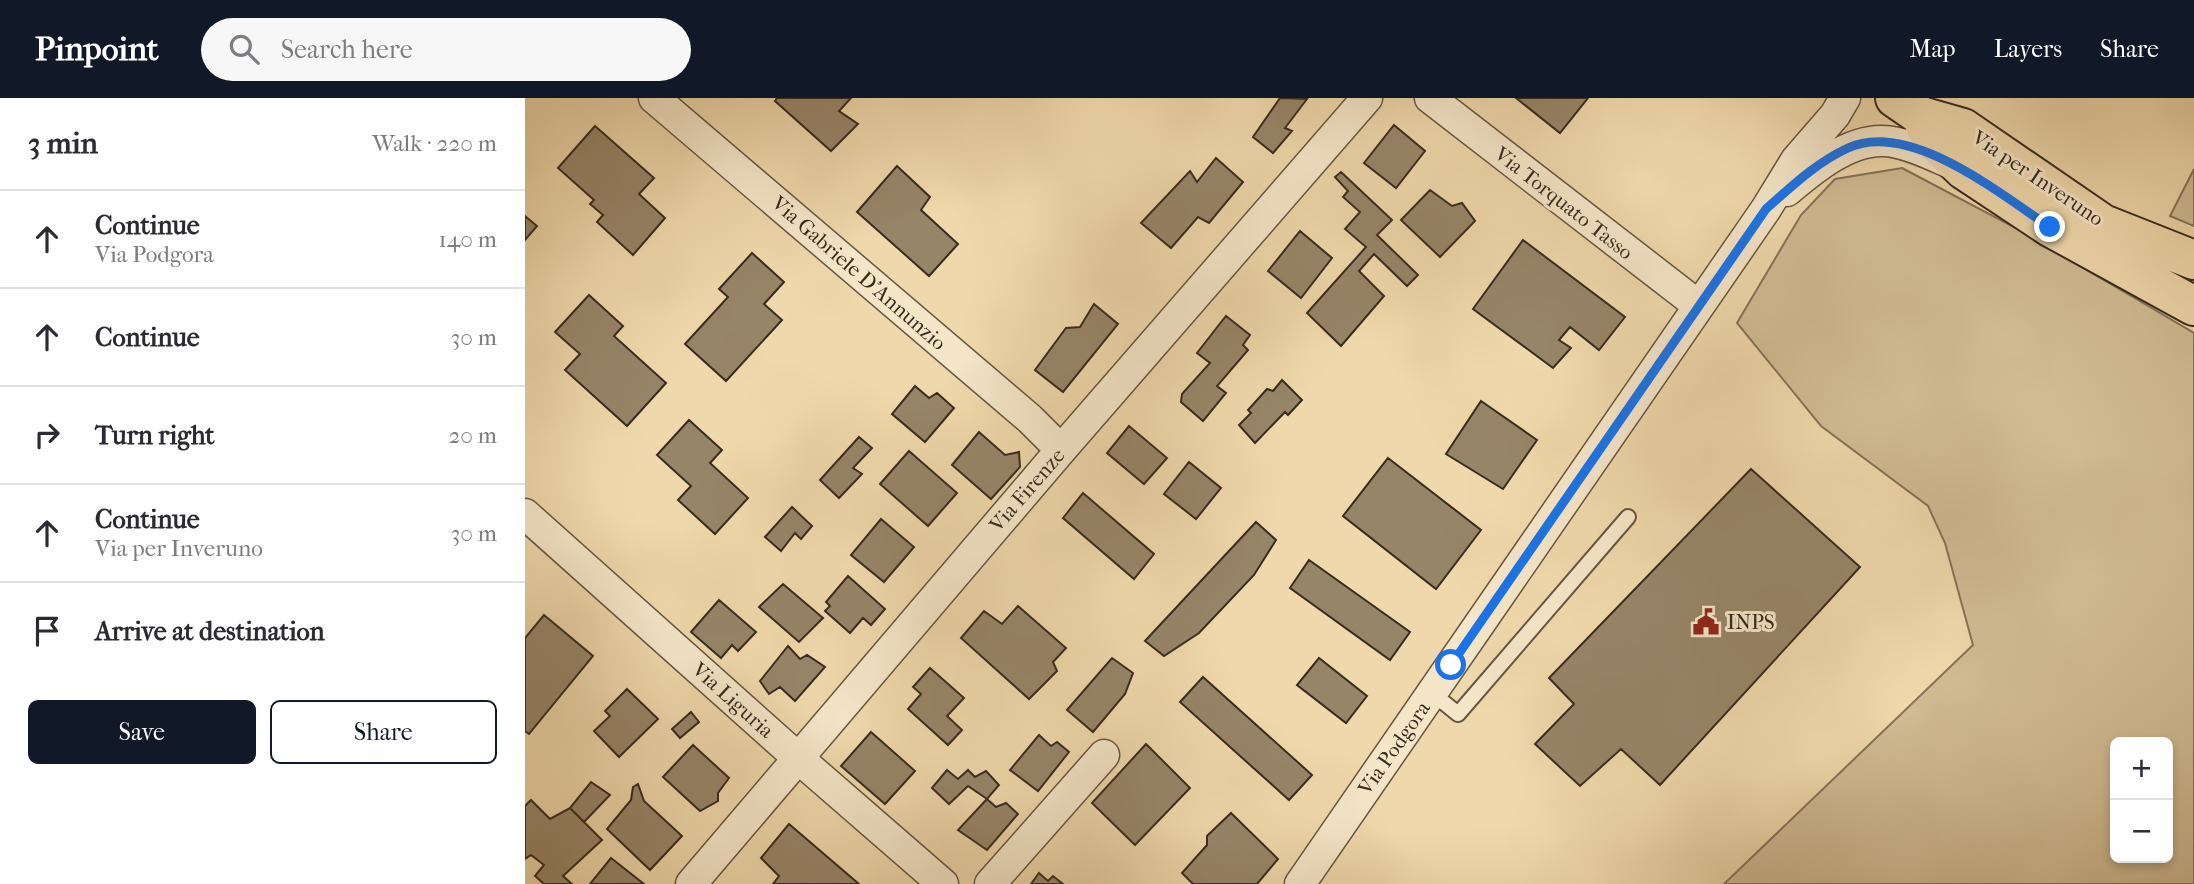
<!DOCTYPE html>
<html lang="en">
<head>
<meta charset="utf-8">
<style>
  body { margin:0; font-family:"IM FELL French Canon",serif; background:#f7f7f7; color:#2b2b33 }
  .controls { position:absolute; right:21px; bottom:21px; display:grid; overflow:hidden; border-radius:10px; box-shadow:0 4px 10px #0003 }
  .controls button { width:63px; height:63px; display:grid; place-items:center; padding:0; border:0; border-bottom:2px solid #e1e1e2; background:#fff; color:#2b2b33; font:35px sans-serif }
  .stop { position:absolute; width:21px; height:21px; margin:-16px; border:5px solid #1a73e8; border-radius:50%; background:#fff }
  .stop.end { background:#1a73e8; border-color:#fff; box-shadow:0 2px 7px #0008 }
  .list { margin:0; padding:0; list-style:none }
  h2 { display:flex; justify-content:space-between; align-items:center; height:91px; margin:0; padding:0 28px; font-size:30px }
  h2 small { font-size:23px; font-weight:400; color:#7c7c81 }
  .list li { display:grid; grid-template-columns:46px 1fr auto; gap:21px; align-items:center; box-sizing:border-box; height:98px; padding:0 28px; border-top:2px solid #e1e1e2 }
  .list b { display:block; font-size:26px; white-space:nowrap }
  .list p { margin:0; font-size:23px; white-space:nowrap; color:#7c7c81 }
  .list em { font-size:23px; font-style:normal; color:#7c7c81 }
  .actions { display:flex; gap:14px; padding:21px 28px }
  .actions a { flex:1; padding:16px 0; border:2px solid #111827; border-radius:10px; text-align:center; font-size:24px; color:#111827 }
  .actions .main { background:#111827; color:#fff }
  .icon { flex:none; width:38px; height:38px; fill:none; stroke:currentColor; stroke-width:2; stroke-linecap:round; stroke-linejoin:round }
  .map { position:relative; flex:none; width:1669px; height:786px; overflow:hidden }
  header { display:flex; align-items:center; gap:42px; box-sizing:border-box; height:98px; padding:0 35px; background:#111827; color:#fff }
  header strong { font-size:33px }
  nav { display:flex; gap:38px; margin-inline-start:auto; font-size:24px }
  .search { width:490px; height:63px; background:#f7f7f7; display:flex; align-items:center; gap:18px; box-sizing:border-box; padding:0 24px; border-radius:38px; color:#7c7c81; font-size:26px }
  main { display:flex }
  aside { flex:1; background:#fff }
  .map>svg:first-child { display:block }
  .green { fill:#d0bb93; stroke:#847359; stroke-width:2; fill-rule:evenodd }
  .building { fill:#978568; stroke:#382b1f; stroke-width:2 }
  .lines { fill:none; stroke-linecap:round; stroke-linejoin:round }
  .service-casing { stroke:#665642; stroke-width:18 }
  .minor-casing { stroke:#665642; stroke-width:33 }
  .primary-casing { stroke:#382b1f; stroke-width:42 }
  .service { stroke:#f5e6c8; stroke-width:14 }
  .minor { stroke:#f5e6c8; stroke-width:30 }
  .primary { stroke:#efd8ab; stroke-width:38 }
  .route { stroke:#1a73e8; stroke-width:9 }
  .labels { text-anchor:middle; stroke-width:6; stroke-linejoin:round; paint-order:stroke }
  .street-label { font-size:21px; fill:#382b1f; stroke:#f5e6c8 }
  .poi-label { font-size:21px; fill:#382b1f; stroke:#f5e6c8; text-anchor:start }
</style>
</head>
<body>
<header>
<strong>Pinpoint</strong>
<div class="search"><svg class="icon" aria-label="search" viewBox="0 0 24 24"><circle cx="10" cy="10" r="6"/><path d="M15 15l6 6"/></svg>Search here</div>
<nav><a>Map</a><a>Layers</a><a>Share</a></nav>
</header>
<main>
<aside>
<h2>3 min<small>Walk · 220 m</small></h2>
<ul class="list">
<li><svg class="icon" aria-label="ahead" viewBox="0 0 24 24"><path d="M12 20V5M6 11l6-6 6 6"/></svg><div><b>Continue</b><p>Via Podgora</p></div><em>140 m</em></li>
<li><svg class="icon" aria-label="ahead" viewBox="0 0 24 24"><path d="M12 20V5M6 11l6-6 6 6"/></svg><div><b>Continue</b></div><em>30 m</em></li>
<li><svg class="icon" aria-label="right" viewBox="0 0 24 24"><path d="M7 20v-9h11M14 6l5 5-5 5"/></svg><div><b>Turn right</b></div><em>20 m</em></li>
<li><svg class="icon" aria-label="ahead" viewBox="0 0 24 24"><path d="M12 20V5M6 11l6-6 6 6"/></svg><div><b>Continue</b><p>Via per Inveruno</p></div><em>30 m</em></li>
<li><svg class="icon" aria-label="arrive" viewBox="0 0 24 24"><path d="M6 21V4h12l-3 4 3 4H6"/></svg><div><b>Arrive at destination</b></div></li>
</ul>
<div class="actions"><a class="main">Save</a><a>Share</a></div>
</aside>
<div class="map">
<svg width="1669" height="786" viewBox="0 0 1669 786">
  <rect width="100%" height="100%" fill="#efd8ab"/>
  <filter id="stains"><feTurbulence type="fractalNoise" baseFrequency=".00286" numOctaves="4"/><feColorMatrix values="0 0 0 0 .2 0 0 0 0 .09 0 0 0 0 .02 0 0 0 .5 -.17"/></filter>
  <radialGradient id="worn" r=".72"><stop offset=".6" stop-color="#630" stop-opacity="0"/><stop offset="1" stop-color="#630" stop-opacity=".3"/></radialGradient>
  <path class="green" d="M1377,70L1489,129L1669,235V786H1199L1448,547L1420,445L1403,408L1296,328L1212,225L1276,117L1310,81ZM1590,644H1643V760H1590Z
    M1669,71V128L1645,118Z"/>
  <path class="building" d="M252,0H326L314,13L333,26L306,53L250,3Z
    M755,0L782,1L760,30L767,33L748,55L728,39Z
    M991,0H1063L1035,35Z
    M869,27L900,53L871,90L839,65Z
    M70,28L129,80L114,96L140,120L108,157L72,124L78,117L65,106L69,102L33,70Z
    M691,60L718,84L684,125L673,119L646,150L616,125L665,73L672,84Z
    M372,68L405,99L396,112L433,146L404,178L332,114Z
    M816,74L867,122L852,137L893,177L882,188L849,156L834,173L859,198L816,248L782,215L841,149L820,131L835,114L818,99L823,93L810,79Z
    M905,92L927,108L937,105L950,123L915,159L876,122Z
    M0,118L12,128L0,142Z
    M775,133L807,160L776,200L743,173Z
    M998,142L1100,219L1074,252L1045,229L1034,242L1046,250L1028,270L948,211Z
    M227,155L259,184L239,206L257,222L201,283L160,246L203,199L194,191Z
    M64,197L98,228L89,238L141,285L102,328L40,272L55,256L30,234Z
    M569,206L593,226L538,294L510,272L541,230L555,229Z
    M701,218L725,237L718,247L723,252L692,288L701,295L678,323L656,304L657,296L685,265L672,255Z
    M757,282L777,302L763,317L760,314L730,345L714,327L726,315L723,312L742,291L748,293Z
    M390,288L404,300L412,295L429,310L400,344L367,316Z
    M956,303L1012,342L978,391L921,356Z
    M164,322L197,352L185,365L223,400L190,436L153,402L166,388L132,357Z
    M604,328L642,360L619,386L582,355Z
    M454,334L480,357L494,354L495,369L466,401L427,367Z
    M334,339L347,350L328,370L337,376L314,400L295,382Z
    M384,353L432,395L403,428L355,386Z
    M863,360L956,432L911,491L818,418Z
    M664,364L696,390L671,421L639,396Z
    M1226,371L1335,469L1135,687L1096,651L1055,688L1010,646L1049,606L1024,580Z
    M558,395L629,456L609,481L538,420Z
    M267,409L287,428L276,441L270,435L256,453L240,439Z
    M356,421L389,449L359,484L326,457Z
    M731,424L751,442L729,477L674,535L639,558L620,543Z
    M784,462L885,534L865,562L765,490Z
    M323,478L360,511L346,527L338,520L325,535L300,513L305,508L301,504Z
    M258,486L298,520L274,544L234,509Z
    M194,502L231,534L213,553L207,547L196,560L166,534Z
    M493,508L541,550L528,564L532,573L504,601L436,540L459,513L477,526Z
    M19,517L68,558L4,636L0,633V540Z
    M263,548L275,561L282,557L300,569L270,603L255,589L244,596L235,583Z
    M587,560L608,575L600,596L568,634L542,612Z
    M794,560L842,598L821,625L772,587Z
    M405,570L439,600L422,618L437,632L423,647L383,611L396,596L388,589Z
    M678,579L787,677L764,702L655,604Z
    M102,591L133,621L94,659L69,633L85,618L80,613Z
    M166,614L174,624L155,640L147,631Z
    M346,634L390,673L360,706L316,668Z
    M514,637L526,648L532,644L544,654L513,693L485,672Z
    M621,646L665,690L610,747L567,705Z
    M168,647L204,680L193,695V703L175,713L138,679Z
    M422,672L433,681L443,672L450,679L461,673L474,687L462,701L443,688L424,706L407,690Z
    M66,684L85,697L59,724L45,710Z
    M113,686L119,703L157,738L125,772L82,731L106,702L108,689Z
    M462,701L471,709L481,705L493,716L462,752L433,732Z
    M6,702L25,721L45,710L77,742L38,778L47,786H19L10,778L19,767L6,757L0,761V708Z
    M706,715L753,761L732,786H668L657,775L682,747V738Z
    M264,726L334,786H248L254,778L236,760Z
    M86,760L119,786H65Z
    M514,775L523,783L528,778L538,786H506Z"/>
  <g class="lines">
    <g class="service-casing">
      <path id="service" d="M907,595L933,616L1103,419"/>
    </g>
    <g class="minor-casing">
      <path id="minor" d="M129,0L505,321L536,352
        M905,0L1174,208
        M1262,93C1288,71 1323,42 1358,43C1378,43 1407,57 1425,65
        M0,416L273,660L418,786
        M166,786L536,352L842,0
        M465,786L579,657
        M775,786L1241,111L1271,62L1310,17L1320,0"/>
    </g>
    <g class="primary-casing">
      <path id="primary" d="M1370,0L1396,18L1438,30L1578,126L1669,162
        M1396,18L1405,39L1439,72L1525,129L1669,208"/>
    </g>
    <use href="#service" class="service"/>
    <use href="#minor" class="minor"/>
    <use href="#primary" class="primary"/>
  </g>
  <g class="lines">
    <path class="route" d="M926,567L1241,111C1266,89 1292,64 1323,50C1385,22 1475,96 1525,129"/>
  </g>
  <defs>
    <g id="civic-bare" transform="scale(2.1)"><path d="M-.6-6.5H3V-4.5H.6V-3L4-1V1h2V6H-6V1h2V-1L-.6-3ZM-1.2 2.5V6h2.4V2.5Z" fill="#8f2418" stroke="#f5e6c8" stroke-width="2.5" paint-order="stroke"/></g>
  </defs>
  <g fill-rule="evenodd">
    <use href="#civic-bare" x="1181" y="524"/>
  </g>
  <g class="labels">
    <g class="street-label">
      <text transform="translate(1513 80) rotate(34)" y="7">Via per Inveruno</text>
      <text transform="translate(1039 105) rotate(38)" y="7">Via Torquato Tasso</text>
      <text transform="translate(334 175) rotate(41)" y="7">Via Gabriele D'Annunzio</text>
      <text transform="translate(502 392) rotate(-49)" y="7">Via Firenze</text>
      <text transform="translate(208 602) rotate(42)" y="7">Via Liguria</text>
      <text transform="translate(869 650) rotate(-55)" y="7">Via Podgora</text>
    </g>
    <g class="poi-label">
      <text x="1202" y="531">INPS</text>
    </g>
  </g>
  <rect width="100%" height="100%" filter="url(#stains)"/>
  <rect width="100%" height="100%" fill="url(#worn)"/>
</svg>
<div class="controls">
<button>+</button>
<button>−</button>
</div>
<div class="stop" style="left:926px;top:567px"></div>
<div class="stop end" style="left:1525px;top:129px"></div>
</div>
</main>
</body>
</html>
